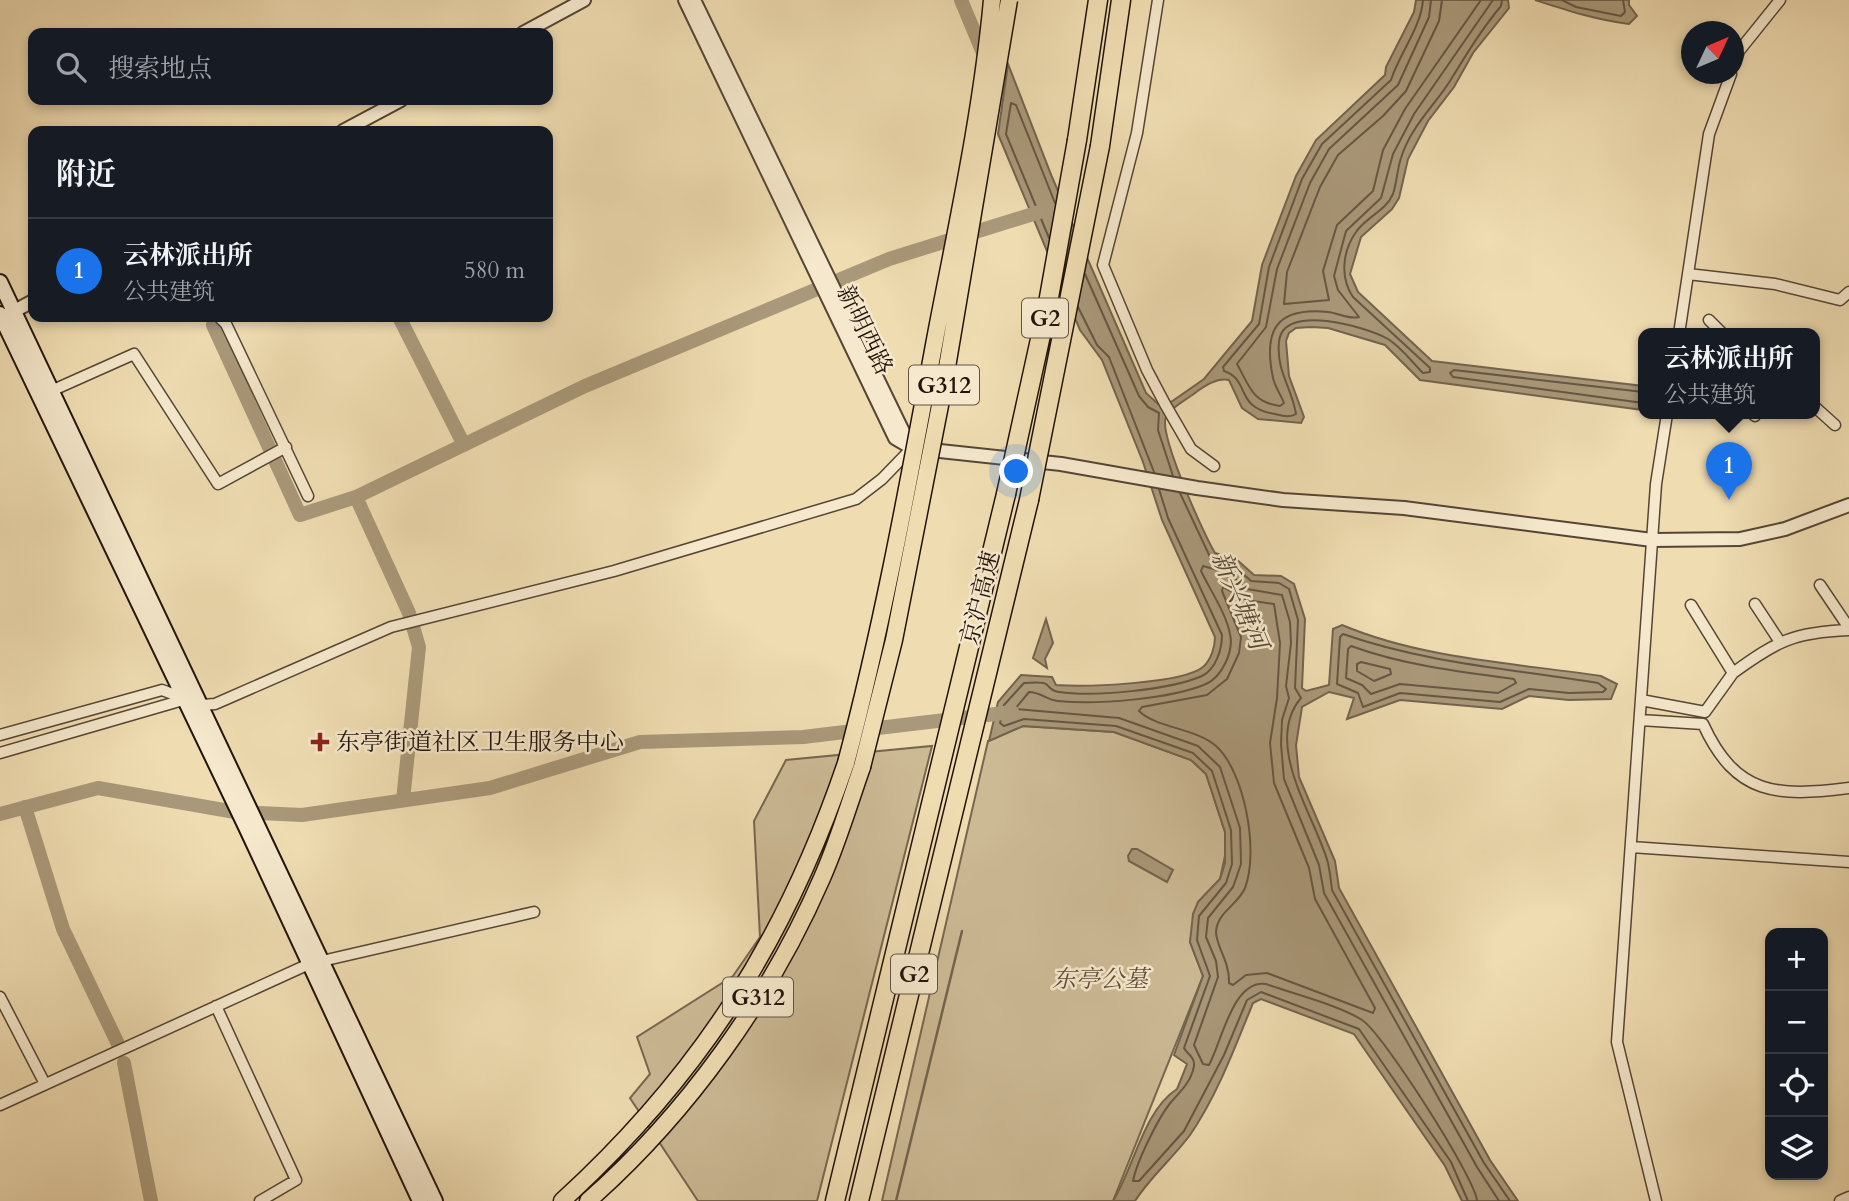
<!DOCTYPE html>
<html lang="zh">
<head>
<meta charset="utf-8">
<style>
  body { margin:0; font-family:Cardo,"Noto Serif SC",serif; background:#20242c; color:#f1f3f6 }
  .controls { position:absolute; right:21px; bottom:21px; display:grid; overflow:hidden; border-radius:14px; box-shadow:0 4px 10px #0003 }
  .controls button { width:63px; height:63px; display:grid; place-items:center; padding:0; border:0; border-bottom:2px solid #363941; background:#171b24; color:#f1f3f6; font:35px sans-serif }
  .compass { position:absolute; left:1681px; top:21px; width:63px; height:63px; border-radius:50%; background:#171b24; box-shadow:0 4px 10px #0003; rotate:46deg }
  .you { position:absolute; left:1017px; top:472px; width:24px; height:24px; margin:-18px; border:5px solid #fff; border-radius:50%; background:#1a73e8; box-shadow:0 0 0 10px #1a73e833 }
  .badge { display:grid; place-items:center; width:46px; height:46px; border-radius:50%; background:#1a73e8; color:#fff; font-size:23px; font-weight:700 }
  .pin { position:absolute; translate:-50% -58px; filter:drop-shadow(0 2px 4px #0008) }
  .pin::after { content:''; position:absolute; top:37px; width:24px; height:21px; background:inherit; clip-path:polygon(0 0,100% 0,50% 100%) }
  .popup { position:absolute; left:1638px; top:328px; width:182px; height:91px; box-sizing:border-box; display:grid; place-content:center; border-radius:14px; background:#171b24; filter:drop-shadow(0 2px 5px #0005); font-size:23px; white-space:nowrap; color:#9ea1a6 }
  .popup b { font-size:26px; color:#f1f3f6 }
  .popup::after { content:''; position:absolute; left:50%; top:100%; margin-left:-14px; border:14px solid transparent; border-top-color:#171b24 }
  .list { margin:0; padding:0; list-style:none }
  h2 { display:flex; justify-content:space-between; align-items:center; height:91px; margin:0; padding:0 28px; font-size:30px }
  h2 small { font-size:23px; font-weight:400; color:#9ea1a6 }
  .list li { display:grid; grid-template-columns:46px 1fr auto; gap:21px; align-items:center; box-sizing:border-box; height:105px; padding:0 28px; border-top:2px solid #363941 }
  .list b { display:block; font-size:26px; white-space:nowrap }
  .list p { margin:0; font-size:23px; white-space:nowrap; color:#9ea1a6 }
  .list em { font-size:23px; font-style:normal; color:#9ea1a6 }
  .icon { flex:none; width:38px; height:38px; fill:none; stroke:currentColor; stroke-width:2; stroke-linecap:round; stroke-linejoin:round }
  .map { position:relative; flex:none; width:1849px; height:1201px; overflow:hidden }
  .search { position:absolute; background:#171b24; box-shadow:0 4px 10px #0003; left:28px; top:28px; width:525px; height:77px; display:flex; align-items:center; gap:18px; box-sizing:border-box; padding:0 24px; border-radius:14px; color:#9ea1a6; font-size:26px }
  .panel { position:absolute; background:#171b24; box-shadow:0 4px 10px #0003; left:28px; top:126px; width:525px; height:196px; border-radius:14px }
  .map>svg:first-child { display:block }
  .green { fill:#ccba95; stroke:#776650; stroke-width:2 }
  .water { fill:#a99879; stroke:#73634d; stroke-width:2 }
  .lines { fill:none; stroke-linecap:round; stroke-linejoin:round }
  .shore { stroke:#665642; stroke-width:2 }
  .stream { stroke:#73634d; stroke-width:2.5 }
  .river { stroke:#a99879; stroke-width:14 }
  .minor-casing { stroke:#554535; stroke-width:13 }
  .tertiary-casing { stroke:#554535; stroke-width:16 }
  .secondary-casing { stroke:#22130c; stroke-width:18 }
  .trunk-casing { stroke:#22130c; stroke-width:19 }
  .motorway-casing { stroke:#22130c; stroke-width:21 }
  .minor { stroke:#f5e8cc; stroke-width:10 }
  .tertiary { stroke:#f5e8cc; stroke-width:12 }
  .secondary { stroke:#f5e8cc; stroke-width:14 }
  .trunk { stroke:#efdcb1; stroke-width:16 }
  .motorway { stroke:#efdcb1; stroke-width:18 }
  .trunk-bridge-casing { stroke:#22130c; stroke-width:19; stroke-linecap:butt }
  .motorway-bridge-casing { stroke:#22130c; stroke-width:21; stroke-linecap:butt }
  .trunk-bridge { stroke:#efdcb1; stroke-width:16 }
  .motorway-bridge { stroke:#efdcb1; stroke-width:18 }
  .poi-dot { fill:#8f2418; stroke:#f5e8cc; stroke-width:2.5 }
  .labels { text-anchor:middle; stroke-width:5; stroke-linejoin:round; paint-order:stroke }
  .shield { fill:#f5e8cc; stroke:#615346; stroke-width:2 }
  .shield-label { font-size:23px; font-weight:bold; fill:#22130c }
  .street-label { font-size:24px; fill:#22130c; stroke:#f5e8cc }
  .poi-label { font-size:24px; fill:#22130c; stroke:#f5e8cc; text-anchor:start }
  .park-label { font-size:24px; font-style:italic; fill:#5e4d3c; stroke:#f5e8cc }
  .water-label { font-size:26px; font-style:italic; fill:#584838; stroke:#f5e8cc }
</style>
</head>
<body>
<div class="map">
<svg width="1849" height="1201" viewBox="0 0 1849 1201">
  <rect width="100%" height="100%" fill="#efdcb1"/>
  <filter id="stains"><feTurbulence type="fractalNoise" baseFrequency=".00286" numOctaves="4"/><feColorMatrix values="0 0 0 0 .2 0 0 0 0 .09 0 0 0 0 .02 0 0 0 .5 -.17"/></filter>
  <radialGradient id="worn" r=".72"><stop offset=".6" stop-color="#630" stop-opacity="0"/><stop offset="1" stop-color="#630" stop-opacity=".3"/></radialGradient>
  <path class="green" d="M1023,726L1114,732L1191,760L1206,774L1225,832L1226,851L1220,879L1198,902L1190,942L1203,976L1113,1201H882L988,741Z
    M932,746L817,1201H698L630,1098L650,1074L637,1037L733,976L760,937L754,821L786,760Z"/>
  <path class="water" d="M1416,0H1508L1509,8L1473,53L1454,87L1428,121L1408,159L1399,198L1392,209L1361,237L1350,274L1358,292L1432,361L1643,386V410L1420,380L1385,345L1328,328L1311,327L1296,328L1289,333L1286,341L1289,376L1304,417L1301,423L1258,419L1242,408L1229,380C1217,377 1204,386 1195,393C1186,400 1171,407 1166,417C1158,433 1204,535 1215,553L1236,559L1254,575L1281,576L1294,584L1305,619L1302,688L1306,691L1329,685L1333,629L1342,625C1423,659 1514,663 1601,676L1617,684L1611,699L1569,700L1529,696L1502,709L1400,700L1347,719L1354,698L1329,692L1302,707L1296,745L1299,777L1335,861L1339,888L1490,1160L1518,1201H1462L1445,1166L1354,1034L1261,999L1253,1003C1235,1047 1217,1096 1190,1135C1173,1158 1151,1176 1135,1201H1113C1134,1168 1143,1111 1177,1089L1187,1064L1174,1055L1203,976L1190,942L1193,914L1198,902L1220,879L1225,863V832L1206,774L1191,760L1114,732L1023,726L989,741L998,702L1021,675L1052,677L1056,685C1085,687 1182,684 1203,667C1211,660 1215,647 1215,637L1162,520L1143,462L1102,360L1080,330L998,134L1008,64L1052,177L1146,393L1158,404L1171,402L1204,379L1252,321L1262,265L1296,176L1316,140L1385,75L1386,67L1414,12Z
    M1535,0H1629V5L1637,16L1629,24C1596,20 1566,10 1535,0Z
    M1046,619L1053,643L1045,659L1047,668L1033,658Z
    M1132,849H1137L1173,870L1167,882L1129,861L1128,856Z"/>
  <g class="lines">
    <path class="shore" d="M1423,0C1421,28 1399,54 1391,80L1322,144L1302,179L1269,267L1259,324L1223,367L1224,371C1251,380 1234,408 1275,414C1283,416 1290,418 1296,414C1292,388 1276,371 1279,342C1282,302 1367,327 1388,339C1401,347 1412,362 1423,373L1430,372V368L1353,297C1340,278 1342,252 1356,232C1366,217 1386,211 1393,194C1397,182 1397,170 1401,158C1410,128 1434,106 1450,81C1466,55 1481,30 1501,6L1502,0
      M1431,0L1429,17L1398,85L1329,149L1310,183L1277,269L1266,327L1237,364C1250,387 1252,402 1280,406L1284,403C1281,395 1275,387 1273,378C1263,330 1276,307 1328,312C1338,313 1350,320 1359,317L1338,290L1334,276L1346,231L1381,198L1393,154L1414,114L1493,0
      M1442,0L1439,21L1406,91L1383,116L1338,155L1320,187L1287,272L1284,304L1329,300L1323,271L1337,225L1373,191L1383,150L1405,109L1481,0
      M1562,0L1576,7L1621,16L1625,12L1623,0
      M1049,238L1006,134L1011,103L1016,105L1055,203
      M1085,274L1139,396L1148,407L1159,413L1158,430L1173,476
      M1078,307L1097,345L1109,357L1154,472
      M1643,392L1454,370L1450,373L1453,377L1643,403
      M1159,489L1168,518L1222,635C1222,649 1216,669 1202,676C1170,690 1093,697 1059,692C1051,691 1051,688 1046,684C1041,681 1030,683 1024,683L1004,705L1000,723L1004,726L1024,719L1116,726L1193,753L1212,771L1231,830L1232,864L1226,883L1199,916L1197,940L1210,976L1184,1048C1187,1054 1195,1057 1194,1066C1191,1082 1181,1091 1171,1102C1158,1118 1137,1161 1133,1181H1139L1184,1131L1224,1055L1247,1000L1261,992L1359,1029L1451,1162L1468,1201
      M1180,493L1211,559L1233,565L1251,581L1279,583L1289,589L1298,620L1295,688L1301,698C1262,744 1316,818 1328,863C1330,872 1331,882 1332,890L1484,1163L1510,1201
      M1223,587L1246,600L1274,604L1280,643L1277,698L1270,743L1274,783L1309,868L1315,899L1375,1008L1373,1013L1267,973L1246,975L1233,985L1229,983C1230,962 1216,946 1216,932C1217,912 1238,905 1245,888C1259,852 1245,772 1216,746C1196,728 1156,728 1139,711L1142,707L1207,695L1227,679L1239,653L1241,637L1222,591Z
      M1343,634C1425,663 1512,669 1598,683L1606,689L1603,692L1569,693L1529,689L1500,702L1400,693L1363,707L1358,693L1337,684L1340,637Z
      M1351,646C1403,665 1459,672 1514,679L1516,683L1498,693L1400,684L1371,694L1362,685L1346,678L1348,649Z
      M1361,662L1390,669L1391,674L1374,681L1357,671V664Z
      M1477,1201C1476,1179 1382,1032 1362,1020C1339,1005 1293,994 1266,984C1233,979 1222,1041 1209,1065L1203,1064L1194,1045L1218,977L1216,961L1206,937L1208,918L1233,887L1241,864L1240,828L1220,767L1198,746L1119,718L1015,709L1029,692C1041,692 1046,700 1058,701C1096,705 1171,699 1206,684C1222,677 1234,651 1230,634C1226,613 1210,590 1201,571L1203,566L1229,573L1247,589L1282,595L1290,622L1291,643L1286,686L1289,698L1282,720L1281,744L1284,779L1319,865L1324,893L1477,1167L1499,1201"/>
    <path class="stream" d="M896,1201L962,931"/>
    <path class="river" d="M961,0L986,60
      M399,317L464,445
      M213,325L300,515L356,497
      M403,800L419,647L409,613L356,497L585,386L889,259L1049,209
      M25,807L63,929L119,1046
      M0,814L98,788L235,812L302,815L490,788L640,742L803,737L1012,712
      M124,1063L151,1201"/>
    <g class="minor-casing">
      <path id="minor" d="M1158,0L1137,133L1103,265L1147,370L1165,404L1191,449L1214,466
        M1734,65L1739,51L1780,0
        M1688,274L1775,284L1840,300L1849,292
        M219,317L226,324L308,496
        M1709,320L1723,334
        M1679,334L1709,134L1731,74
        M51,391L134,354L218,484L286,447
        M1815,407L1835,425
        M1753,414L1755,416
        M1820,585L1849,628
        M1755,604L1780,642
        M1691,605L1733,673C1777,641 1794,632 1849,630
        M1641,700L1705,712L1733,673
        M1640,720L1703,724C1736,796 1777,797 1849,788
        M0,735L162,690L202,705L215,704L391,627L614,571L856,499L882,479L912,448
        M0,753L183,700
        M1631,847L1849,862
        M0,997L45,1084
        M216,1006L296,1180L260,1201
        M0,1105L309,964L534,912
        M1656,1201L1617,1042L1656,484L1667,414
        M1840,1201L1849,1197"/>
    </g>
    <g class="tertiary-casing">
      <path id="tertiary" d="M685,0L895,438L912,448L1061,464L1197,488L1283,500L1404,508L1652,540L1740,539L1785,529L1849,505
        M694,0L911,448
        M523,33L584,0
        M343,131L401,100
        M7,315L33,301"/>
    </g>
    <g class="secondary-casing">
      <path id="secondary" d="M0,282L435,1201
        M0,314L246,827L420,1201"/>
    </g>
    <g class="trunk-casing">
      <path id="trunk" d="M562,1201C700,1075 786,940 846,763
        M588,1201C687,1114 770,998 822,878C838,842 849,804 862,767"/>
    </g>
    <g class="motorway-casing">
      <path id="motorway" d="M1077,140L1098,0
        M1100,146L1121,0
        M835,1201L1006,494
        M859,1201L1029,500"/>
    </g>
    <use href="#minor" class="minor"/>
    <use href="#tertiary" class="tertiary"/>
    <use href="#secondary" class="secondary"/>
    <use href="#trunk" class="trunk"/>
    <use href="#motorway" class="motorway"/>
    <g class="trunk-bridge-casing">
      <path id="trunk-bridge" d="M846,763C884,620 910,474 937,329C958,220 982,110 992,0
        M862,767L894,640L944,385L1009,0"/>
    </g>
    <g class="motorway-bridge-casing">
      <path id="motorway-bridge" d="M1006,494L1048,303L1077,140
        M1029,500L1100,146"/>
    </g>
    <use href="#trunk-bridge" class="trunk-bridge"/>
    <use href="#motorway-bridge" class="motorway-bridge"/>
  </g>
  <path class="poi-dot" d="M316.5 731.5h7v7h7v7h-7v7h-7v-7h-7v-7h7z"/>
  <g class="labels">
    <g class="shield">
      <rect x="1022" y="298.5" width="46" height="39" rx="5"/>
      <rect x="909" y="365.5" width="70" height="39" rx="5"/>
      <rect x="891" y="954.5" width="46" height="39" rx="5"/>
      <rect x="723" y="977.5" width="70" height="39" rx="5"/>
    </g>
    <g class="shield-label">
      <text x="1045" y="326">G2</text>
      <text x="944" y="393">G312</text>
      <text x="914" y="982">G2</text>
      <text x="758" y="1005">G312</text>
    </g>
    <g class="street-label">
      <text transform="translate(865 330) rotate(64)" y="8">新明西路</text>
      <text transform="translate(980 598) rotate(-76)" y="8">京沪高速</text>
    </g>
    <g class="poi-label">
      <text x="336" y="750">东亭街道社区卫生服务中心</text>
    </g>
    <g class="park-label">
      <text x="1100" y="987">东亭公墓</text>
    </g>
    <g class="water-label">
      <text transform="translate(1240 600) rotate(67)" y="9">新兴塘河</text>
    </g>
  </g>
  <rect width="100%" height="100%" filter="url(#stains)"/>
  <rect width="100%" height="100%" fill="url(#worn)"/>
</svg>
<div class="controls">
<button>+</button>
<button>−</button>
<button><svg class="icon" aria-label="locate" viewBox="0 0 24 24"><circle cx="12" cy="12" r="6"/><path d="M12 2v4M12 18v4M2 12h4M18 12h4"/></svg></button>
<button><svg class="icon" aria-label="layers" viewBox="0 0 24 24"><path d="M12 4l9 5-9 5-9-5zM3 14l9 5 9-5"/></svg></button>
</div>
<svg class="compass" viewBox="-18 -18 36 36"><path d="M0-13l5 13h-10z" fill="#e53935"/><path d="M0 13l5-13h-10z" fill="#9ea1a6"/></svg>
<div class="you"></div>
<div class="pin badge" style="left:1729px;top:500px">1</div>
<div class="popup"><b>云林派出所</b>公共建筑</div>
<div class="search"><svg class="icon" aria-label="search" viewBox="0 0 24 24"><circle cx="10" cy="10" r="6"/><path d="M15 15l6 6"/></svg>搜索地点</div>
<section class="panel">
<h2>附近<small></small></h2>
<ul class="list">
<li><span class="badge">1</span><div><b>云林派出所</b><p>公共建筑</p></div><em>580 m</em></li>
</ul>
</section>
</div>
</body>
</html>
